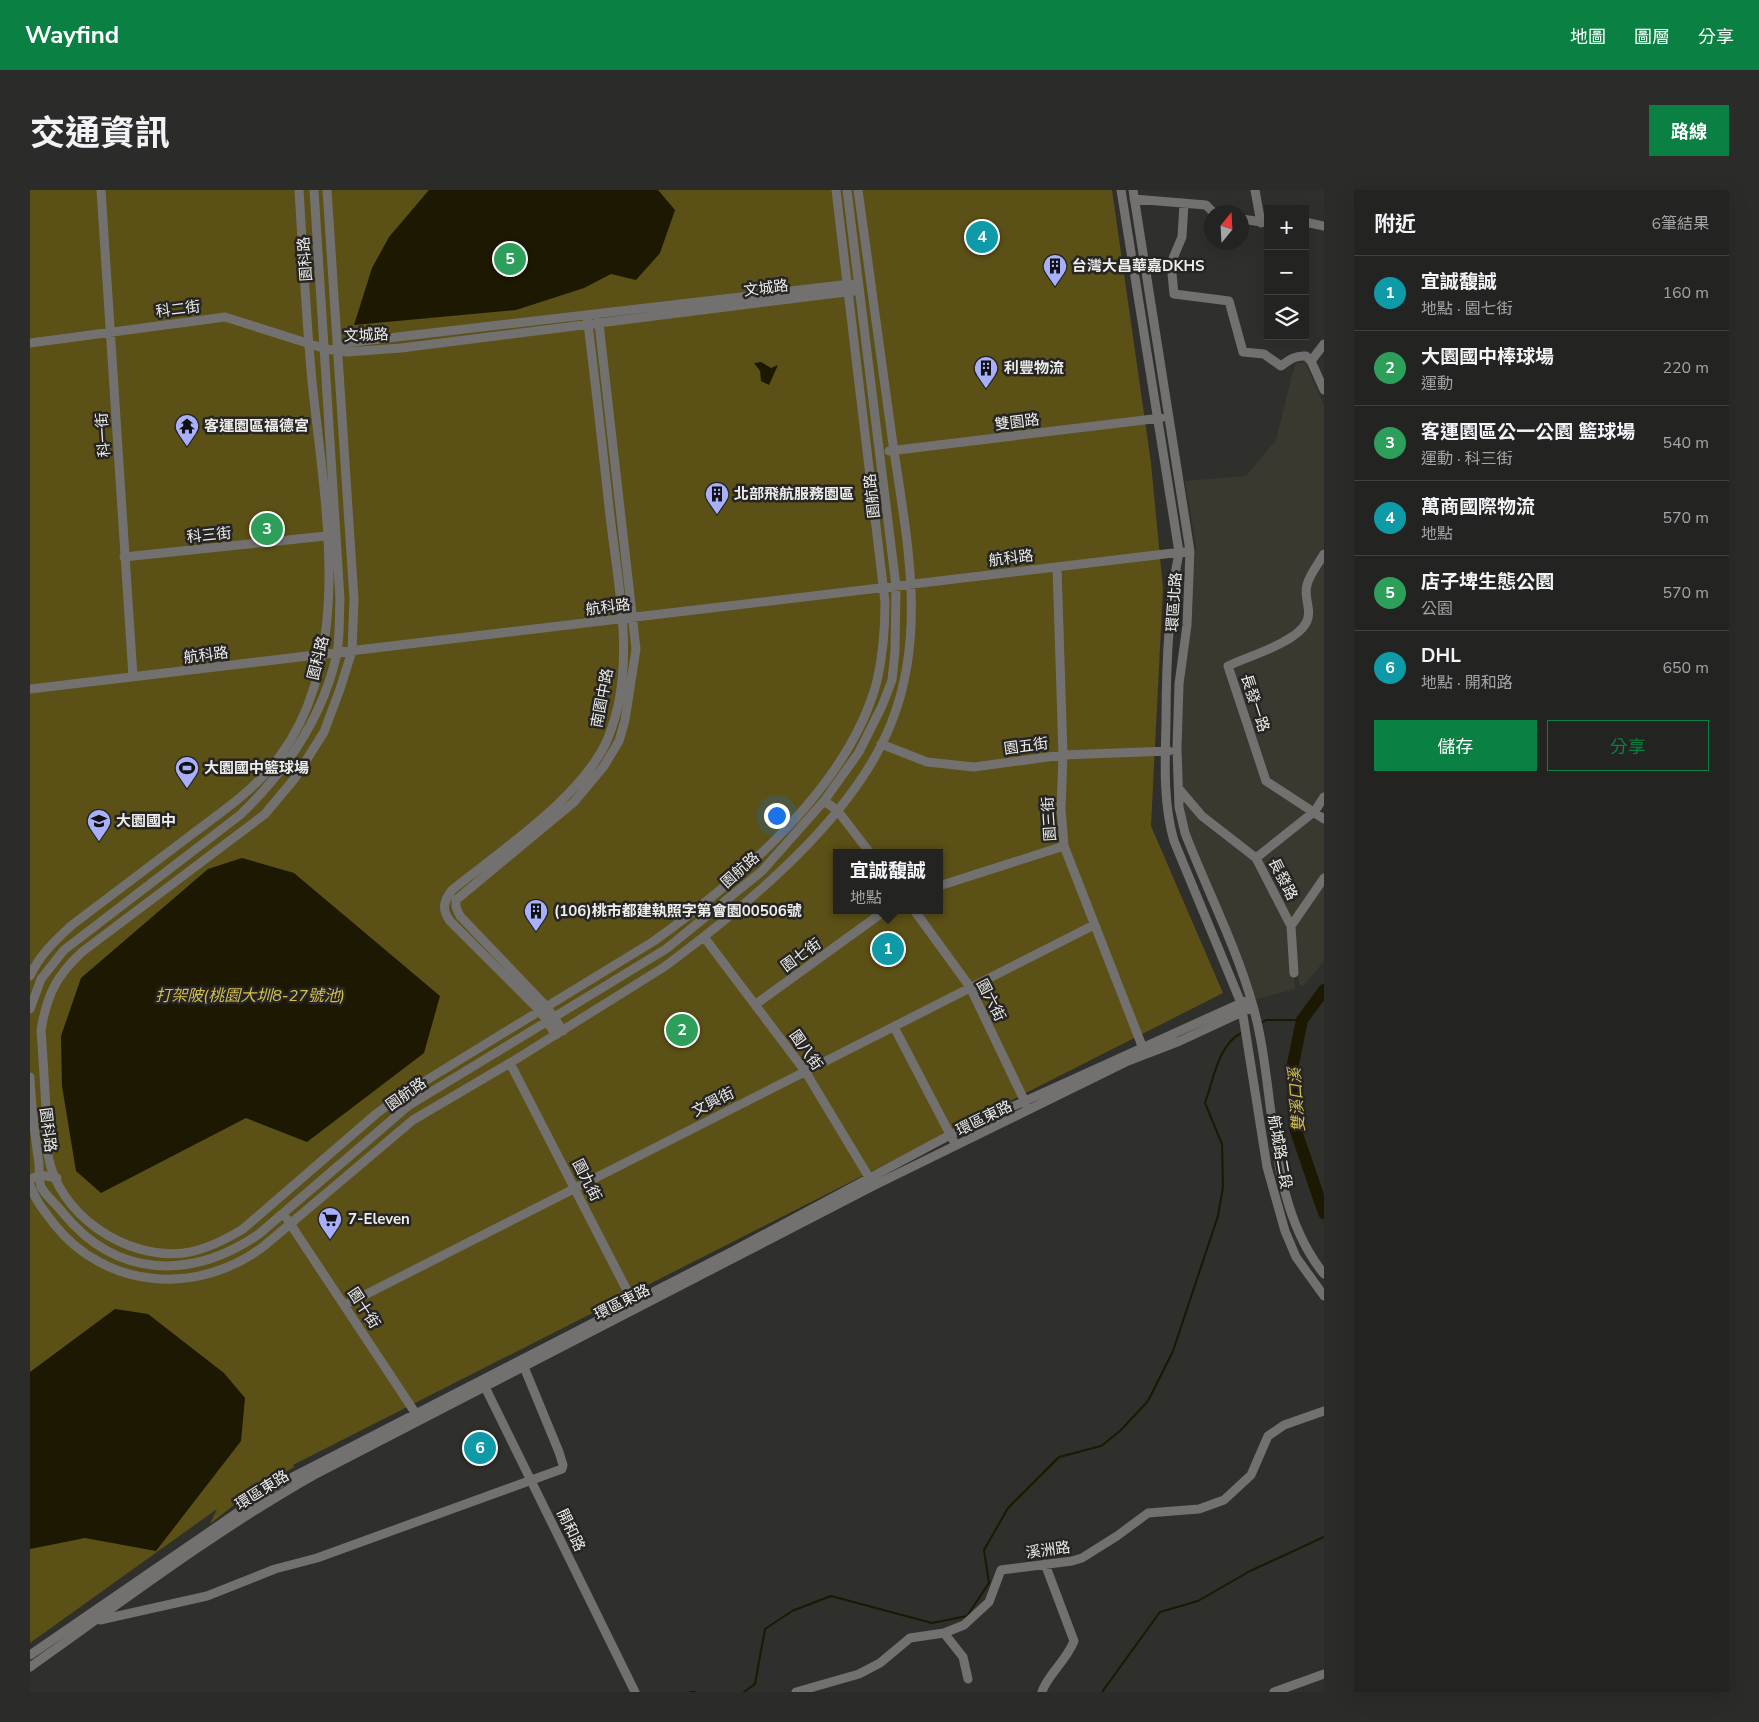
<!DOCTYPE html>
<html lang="zh-TW">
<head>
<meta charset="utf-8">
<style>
  body { margin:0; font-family:"Nunito Sans","Noto Sans TC",sans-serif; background:#2b2b2a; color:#f1f3f6 }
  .controls { position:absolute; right:15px; top:15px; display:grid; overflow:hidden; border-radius:0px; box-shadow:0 5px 20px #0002 }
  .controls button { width:45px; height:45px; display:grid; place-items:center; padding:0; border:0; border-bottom:1px solid #40403f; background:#232321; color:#f1f3f6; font:25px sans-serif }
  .compass { position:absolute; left:1174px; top:15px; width:45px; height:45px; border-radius:50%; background:#232321; box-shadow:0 5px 20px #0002; rotate:18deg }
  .you { position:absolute; left:746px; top:625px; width:18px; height:18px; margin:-12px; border:4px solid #fff; border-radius:50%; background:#1a73e8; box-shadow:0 0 0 8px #1a73e833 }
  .badge { display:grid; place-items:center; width:32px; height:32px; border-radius:50%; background:#0b8043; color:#fff; font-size:16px; font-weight:700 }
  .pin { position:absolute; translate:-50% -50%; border:2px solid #fff; box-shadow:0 1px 5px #0006 }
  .popup { position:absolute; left:803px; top:659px; width:110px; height:65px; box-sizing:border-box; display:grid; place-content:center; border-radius:0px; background:#232321; filter:drop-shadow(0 1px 4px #0005); font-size:16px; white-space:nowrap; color:#a3a4a5 }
  .popup b { font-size:19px; color:#f1f3f6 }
  .popup::after { content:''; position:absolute; left:50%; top:100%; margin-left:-10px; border:10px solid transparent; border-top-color:#232321 }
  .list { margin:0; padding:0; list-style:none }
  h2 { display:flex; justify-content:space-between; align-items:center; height:65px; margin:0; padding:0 20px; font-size:21px }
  h2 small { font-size:16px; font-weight:400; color:#a3a4a5 }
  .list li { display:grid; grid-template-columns:32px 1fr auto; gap:15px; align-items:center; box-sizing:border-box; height:75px; padding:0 20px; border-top:1px solid #40403f }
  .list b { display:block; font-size:19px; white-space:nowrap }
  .list p { margin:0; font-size:16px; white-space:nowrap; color:#a3a4a5 }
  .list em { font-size:16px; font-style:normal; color:#a3a4a5 }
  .actions { display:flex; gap:10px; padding:15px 20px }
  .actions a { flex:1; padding:11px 0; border:1px solid #0b8043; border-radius:0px; text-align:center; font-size:18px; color:#0b8043 }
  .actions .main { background:#0b8043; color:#fff }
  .icon { flex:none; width:28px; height:28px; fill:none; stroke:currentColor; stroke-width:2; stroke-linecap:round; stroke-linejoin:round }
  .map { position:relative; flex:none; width:1294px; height:1502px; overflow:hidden; border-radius:0px }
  header { display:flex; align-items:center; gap:30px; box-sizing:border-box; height:70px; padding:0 25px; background:#0b8043; color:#fff }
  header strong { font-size:24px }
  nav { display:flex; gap:28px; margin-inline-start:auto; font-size:18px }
  .intro { display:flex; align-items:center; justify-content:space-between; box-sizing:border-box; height:120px; padding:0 30px }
  h1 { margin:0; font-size:35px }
  .button { padding:12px 22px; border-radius:0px; background:#0b8043; color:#fff; font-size:18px; font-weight:700 }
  main { display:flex; gap:30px; padding:0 30px }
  aside { flex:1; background:#232321; border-radius:0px; box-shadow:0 5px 20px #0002 }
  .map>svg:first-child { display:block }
  .built { fill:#3a3930 }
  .green { fill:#5b5016; fill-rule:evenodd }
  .water { fill:#1d1801 }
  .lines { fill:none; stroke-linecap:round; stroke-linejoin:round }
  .stream { stroke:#1d1801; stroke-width:2 }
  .river { stroke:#1d1801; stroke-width:12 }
  .minor { stroke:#727170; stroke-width:9 }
  .labels { text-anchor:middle; stroke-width:5; stroke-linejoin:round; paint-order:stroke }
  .street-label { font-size:15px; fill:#ededeb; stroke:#262523 }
  .poi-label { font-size:15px; font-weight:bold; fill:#ededeb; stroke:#262523; text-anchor:start }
  .water-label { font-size:16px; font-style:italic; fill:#d4bf4f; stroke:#262523 }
</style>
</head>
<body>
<header>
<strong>Wayfind</strong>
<nav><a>地圖</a><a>圖層</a><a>分享</a></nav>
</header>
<div class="intro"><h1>交通資訊</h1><a class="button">路線</a></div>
<main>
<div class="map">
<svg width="1294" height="1502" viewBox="0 0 1294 1502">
  <rect width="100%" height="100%" fill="#2f2f2c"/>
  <path class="built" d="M1275,172L1294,215V357L1274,391L1275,419L1273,431L1256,447L1196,473L1235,592L1282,622L1226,666L1195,644L1151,597L1153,492L1166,357L1155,291L1216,286L1246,250L1262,185L1266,173Z
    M1294,371V601L1284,619L1239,589L1203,478L1259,454L1282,420L1280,395Z
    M1152,607L1225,669L1259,737L1265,799L1226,809L1159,644Z
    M1284,622L1294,630V685L1261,733L1228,668Z
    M1294,691V771L1273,796L1269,795L1263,736Z"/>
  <path class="green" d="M0,0H1082L1121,273L1133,398L1121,636L1193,803L263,1275L264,1277L218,1304L180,1334L187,1319L0,1453ZM807,663H909V720H807Z"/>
  <path class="water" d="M399,0H628L645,20L630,63L606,90L581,84L554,98L486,120L324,135L342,78L359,47Z
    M731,172L741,178L748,175L739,195L731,191L730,181L724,173Z
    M212,668L264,683L410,806L394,863L277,952L216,928L71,1003L46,981L32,896L31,846L51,788L178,679Z
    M85,1119L118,1124L194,1183L215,1208L211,1251L126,1361L55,1348L0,1359V1182Z"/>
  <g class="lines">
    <path class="stream" d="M1231,833L1236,830H1272
      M660,1502H665
      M714,1502L725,1494L735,1439L762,1421L801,1406L902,1433L937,1426L959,1393L954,1360L978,1318L1029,1267L1071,1256L1090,1241L1118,1211L1143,1161L1188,1026L1193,997L1192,954L1175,913C1184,888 1188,854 1213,842
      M1072,1502L1130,1422L1168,1411L1220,1381L1294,1347"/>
    <path class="river" d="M1294,800L1272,830L1262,879L1265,938L1294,1023"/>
    <path class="minor" d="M71,0L103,487
      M297,0L324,409L322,461L310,499L294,542L265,588L235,624L52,762C26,786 17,805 11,840C13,868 15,896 16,923C17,937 16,952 18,965C28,1024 95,1070 154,1063C175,1060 195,1050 213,1039L346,924L369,907L624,751C709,690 819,597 847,491C853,465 855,439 855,412L806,0
      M1091,0L1149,362C1138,418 1136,477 1136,533C1135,572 1133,613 1144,651L1211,813L1237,977L1255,1041L1266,1067L1294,1106
      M1103,0L1160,361L1157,435L1149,494L1147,559L1149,617L1155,643C1177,700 1206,756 1223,816C1247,901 1235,1011 1294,1084
      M1225,0L1231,33
      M1104,9L1176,15L1183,22
      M1154,13L1152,47L1141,73L1144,104L1199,111L1213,162L1234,164L1251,176C1259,170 1265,165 1276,166L1281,171
      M1212,29L1238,33
      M1275,32L1294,36
      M0,153L195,127L296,159L317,162L371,158L824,101
      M1294,154L1281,171L1294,200
      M307,160L316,153L821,94
      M859,261L1131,228
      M1294,364C1289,373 1279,385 1277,395C1273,407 1283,421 1276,433C1265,453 1219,466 1198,476L1236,591L1294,629
      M94,367L296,346
      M1027,377L1033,565L1031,619L1034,656L1114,861
      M0,499L1160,361
      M851,554L897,572L944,577L1033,565L1139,561
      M1149,599L1172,626L1226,668L1261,736L1264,783
      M794,611L807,620L840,663
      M1226,668L1285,621L1294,607
      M909,696L1034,656
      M884,720L940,797L997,916
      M1261,736L1294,688
      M674,747L775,881L843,994
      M0,786C10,764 26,750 42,735C82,705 121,675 161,645C193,621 226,599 250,566C326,463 294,310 282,191C276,127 273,64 269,0
      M726,814L856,720
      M0,819L11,789L34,760L210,625C257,580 293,528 307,463C310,446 309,427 310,409L284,0
      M864,837L923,950
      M533,841L517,817L430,726L426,717V710L544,612L574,576L589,551L595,530L606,459L568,125
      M526,845L510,821L420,731C411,719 414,711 422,700C470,661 554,606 578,548C608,475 587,392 579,317C572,253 565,189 557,126
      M480,873L605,1116
      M0,887C1,917 5,945 9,974C9,981 9,991 11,997C16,1006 27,1015 33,1023C87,1089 162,1090 229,1044L378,916L636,759L732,681L794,611L829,562L852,516L862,490L865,461L866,396L817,0
      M0,989L10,985L27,988
      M0,995C5,1010 15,1022 24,1034C76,1100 169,1106 234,1056L383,930L480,873L634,777C716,716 825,628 862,531C899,437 874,336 861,240C850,160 839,80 828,0
      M257,1029L388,1227
      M315,1115L1064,735
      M453,1193L605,1502
      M70,1430L177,1406L245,1379L287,1368L532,1279L533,1275L529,1262L494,1177
      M914,1443L933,1467L938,1489
      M0,1465L249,1294L703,1061L920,945L1220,809
      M0,1477C93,1411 185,1341 284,1285L845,995L1098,871L1150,851L1223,817
      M766,1502L829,1484L850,1473L880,1448L914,1443L934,1435L959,1412L971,1380L1042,1371L1052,1368L1087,1346L1118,1323L1169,1319L1194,1310L1221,1285L1238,1246L1254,1235L1294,1221
      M1012,1502C1016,1487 1037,1470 1044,1451L1015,1374
      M1244,1502L1294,1484"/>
  </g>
  <defs>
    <g id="building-pin" transform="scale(1.25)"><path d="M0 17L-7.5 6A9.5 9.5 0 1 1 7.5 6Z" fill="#a8b0fc" stroke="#262523"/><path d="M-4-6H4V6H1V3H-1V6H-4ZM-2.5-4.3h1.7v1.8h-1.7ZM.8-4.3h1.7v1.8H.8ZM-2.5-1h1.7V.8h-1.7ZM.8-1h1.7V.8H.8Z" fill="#111"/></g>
    <g id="temple-pin" transform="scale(1.25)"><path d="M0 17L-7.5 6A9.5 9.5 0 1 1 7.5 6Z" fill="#a8b0fc" stroke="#262523"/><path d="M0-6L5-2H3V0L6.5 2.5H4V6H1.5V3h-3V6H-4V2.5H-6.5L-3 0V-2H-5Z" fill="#111"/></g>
    <g id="stadium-pin" transform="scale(1.25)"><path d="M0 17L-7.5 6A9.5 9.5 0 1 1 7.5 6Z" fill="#a8b0fc" stroke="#262523"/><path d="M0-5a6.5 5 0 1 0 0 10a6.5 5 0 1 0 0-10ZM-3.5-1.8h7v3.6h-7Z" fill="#111"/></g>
    <g id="school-pin" transform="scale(1.25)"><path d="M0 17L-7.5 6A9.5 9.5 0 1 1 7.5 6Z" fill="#a8b0fc" stroke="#262523"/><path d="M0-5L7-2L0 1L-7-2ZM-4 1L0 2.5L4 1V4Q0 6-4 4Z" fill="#111"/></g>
    <g id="supermarket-pin" transform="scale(1.25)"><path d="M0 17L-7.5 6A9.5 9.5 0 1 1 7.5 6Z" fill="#a8b0fc" stroke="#262523"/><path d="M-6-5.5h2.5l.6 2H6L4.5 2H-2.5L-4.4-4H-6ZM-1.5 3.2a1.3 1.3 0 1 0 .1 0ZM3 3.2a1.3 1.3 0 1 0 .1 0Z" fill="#111"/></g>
  </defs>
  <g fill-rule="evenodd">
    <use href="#building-pin" x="1025" y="76"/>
    <use href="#building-pin" x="956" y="178"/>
    <use href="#temple-pin" x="157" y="236"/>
    <use href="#building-pin" x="687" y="304"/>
    <use href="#stadium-pin" x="157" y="578"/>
    <use href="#school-pin" x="69" y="631"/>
    <use href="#building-pin" x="506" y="721"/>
    <use href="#supermarket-pin" x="300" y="1029"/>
  </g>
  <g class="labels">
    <g class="street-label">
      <text transform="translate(275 69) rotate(-94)" y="5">園科路</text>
      <text transform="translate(736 98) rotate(-7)" y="5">文城路</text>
      <text transform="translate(148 119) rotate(-7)" y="5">科二街</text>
      <text transform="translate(336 145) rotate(-2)" y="5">文城路</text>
      <text transform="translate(987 232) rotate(-7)" y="5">雙園路</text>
      <text transform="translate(73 245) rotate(-94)" y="5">科一街</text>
      <text transform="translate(842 306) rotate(-96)" y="5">園航路</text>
      <text transform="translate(179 345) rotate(-6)" y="5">科三街</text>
      <text transform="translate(981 368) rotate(-7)" y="5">航科路</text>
      <text transform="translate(1144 412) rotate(-86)" y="5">環區北路</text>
      <text transform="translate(578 417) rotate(-7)" y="5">航科路</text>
      <text transform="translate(176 465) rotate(-7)" y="5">航科路</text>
      <text transform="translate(288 468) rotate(-76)" y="5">園科路</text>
      <text transform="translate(572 508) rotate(-79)" y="5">南園中路</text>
      <text transform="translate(1225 513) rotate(72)" y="5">長發一路</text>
      <text transform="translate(996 556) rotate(-8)" y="5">園五街</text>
      <text transform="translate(1019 629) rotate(-94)" y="5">園三街</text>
      <text transform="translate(710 680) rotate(-42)" y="5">園航路</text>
      <text transform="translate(1253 689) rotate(63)" y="5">長發路</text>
      <text transform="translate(771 765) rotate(-36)" y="5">園七街</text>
      <text transform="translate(961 810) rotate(63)" y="5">園六街</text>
      <text transform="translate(776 860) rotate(55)" y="5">園八街</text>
      <text transform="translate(376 904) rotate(-35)" y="5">園航路</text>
      <text transform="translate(683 912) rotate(-27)" y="5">文興街</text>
      <text transform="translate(954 928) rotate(-26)" y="5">環區東路</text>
      <text transform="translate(18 940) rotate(83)" y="5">園科路</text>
      <text transform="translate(1250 962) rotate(80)" y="5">航城路二段</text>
      <text transform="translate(557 990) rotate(63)" y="5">園九街</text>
      <text transform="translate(592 1112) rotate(-27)" y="5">環區東路</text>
      <text transform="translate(334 1118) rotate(57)" y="5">園十街</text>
      <text transform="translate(232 1300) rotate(-32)" y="5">環區東路</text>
      <text transform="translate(541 1340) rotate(64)" y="5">開和路</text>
      <text transform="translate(1018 1360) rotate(-8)" y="5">溪洲路</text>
    </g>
    <g class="poi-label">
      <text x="1042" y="81">台灣大昌華嘉DKHS</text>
      <text x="974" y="183">利豐物流</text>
      <text x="174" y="241">客運園區福德宮</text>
      <text x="704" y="309">北部飛航服務園區</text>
      <text x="174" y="583">大園國中籃球場</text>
      <text x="86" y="636">大園國中</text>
      <text x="524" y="726">(106)桃市都建執照字第會園00506號</text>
      <text x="318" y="1034">7-Eleven</text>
    </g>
    <g class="water-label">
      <text x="220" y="811">打架陂(桃園大圳8-27號池)</text>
      <text transform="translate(1266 910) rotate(-94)" y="6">雙溪口溪</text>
    </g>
  </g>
</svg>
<div class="controls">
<button>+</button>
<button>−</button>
<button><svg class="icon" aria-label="layers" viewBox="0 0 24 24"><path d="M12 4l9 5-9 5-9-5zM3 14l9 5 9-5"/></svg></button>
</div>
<svg class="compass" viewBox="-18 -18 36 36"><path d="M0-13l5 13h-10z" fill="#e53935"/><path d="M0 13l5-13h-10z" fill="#a3a4a5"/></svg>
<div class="you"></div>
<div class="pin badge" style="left:858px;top:759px;background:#0f9aa8">1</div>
<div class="popup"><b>宜誠馥誠</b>地點</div>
<div class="pin badge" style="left:652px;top:840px;background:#2e9e5b">2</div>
<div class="pin badge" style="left:237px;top:339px;background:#2e9e5b">3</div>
<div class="pin badge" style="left:952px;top:47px;background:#0f9aa8">4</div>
<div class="pin badge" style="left:480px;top:69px;background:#2e9e5b">5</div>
<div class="pin badge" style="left:450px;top:1258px;background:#0f9aa8">6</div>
</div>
<aside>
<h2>附近<small>6筆結果</small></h2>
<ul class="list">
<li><span class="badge" style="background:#0f9aa8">1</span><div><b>宜誠馥誠</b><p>地點 · 園七街</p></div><em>160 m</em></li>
<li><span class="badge" style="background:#2e9e5b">2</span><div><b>大園國中棒球場</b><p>運動</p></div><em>220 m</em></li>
<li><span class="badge" style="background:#2e9e5b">3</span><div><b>客運園區公一公園 籃球場</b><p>運動 · 科三街</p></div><em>540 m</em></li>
<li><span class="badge" style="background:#0f9aa8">4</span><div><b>萬商國際物流</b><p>地點</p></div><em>570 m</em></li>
<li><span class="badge" style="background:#2e9e5b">5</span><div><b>店子埤生態公園</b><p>公園</p></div><em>570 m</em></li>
<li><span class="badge" style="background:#0f9aa8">6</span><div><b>DHL</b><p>地點 · 開和路</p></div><em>650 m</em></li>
</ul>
<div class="actions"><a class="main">儲存</a><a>分享</a></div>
</aside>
</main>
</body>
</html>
